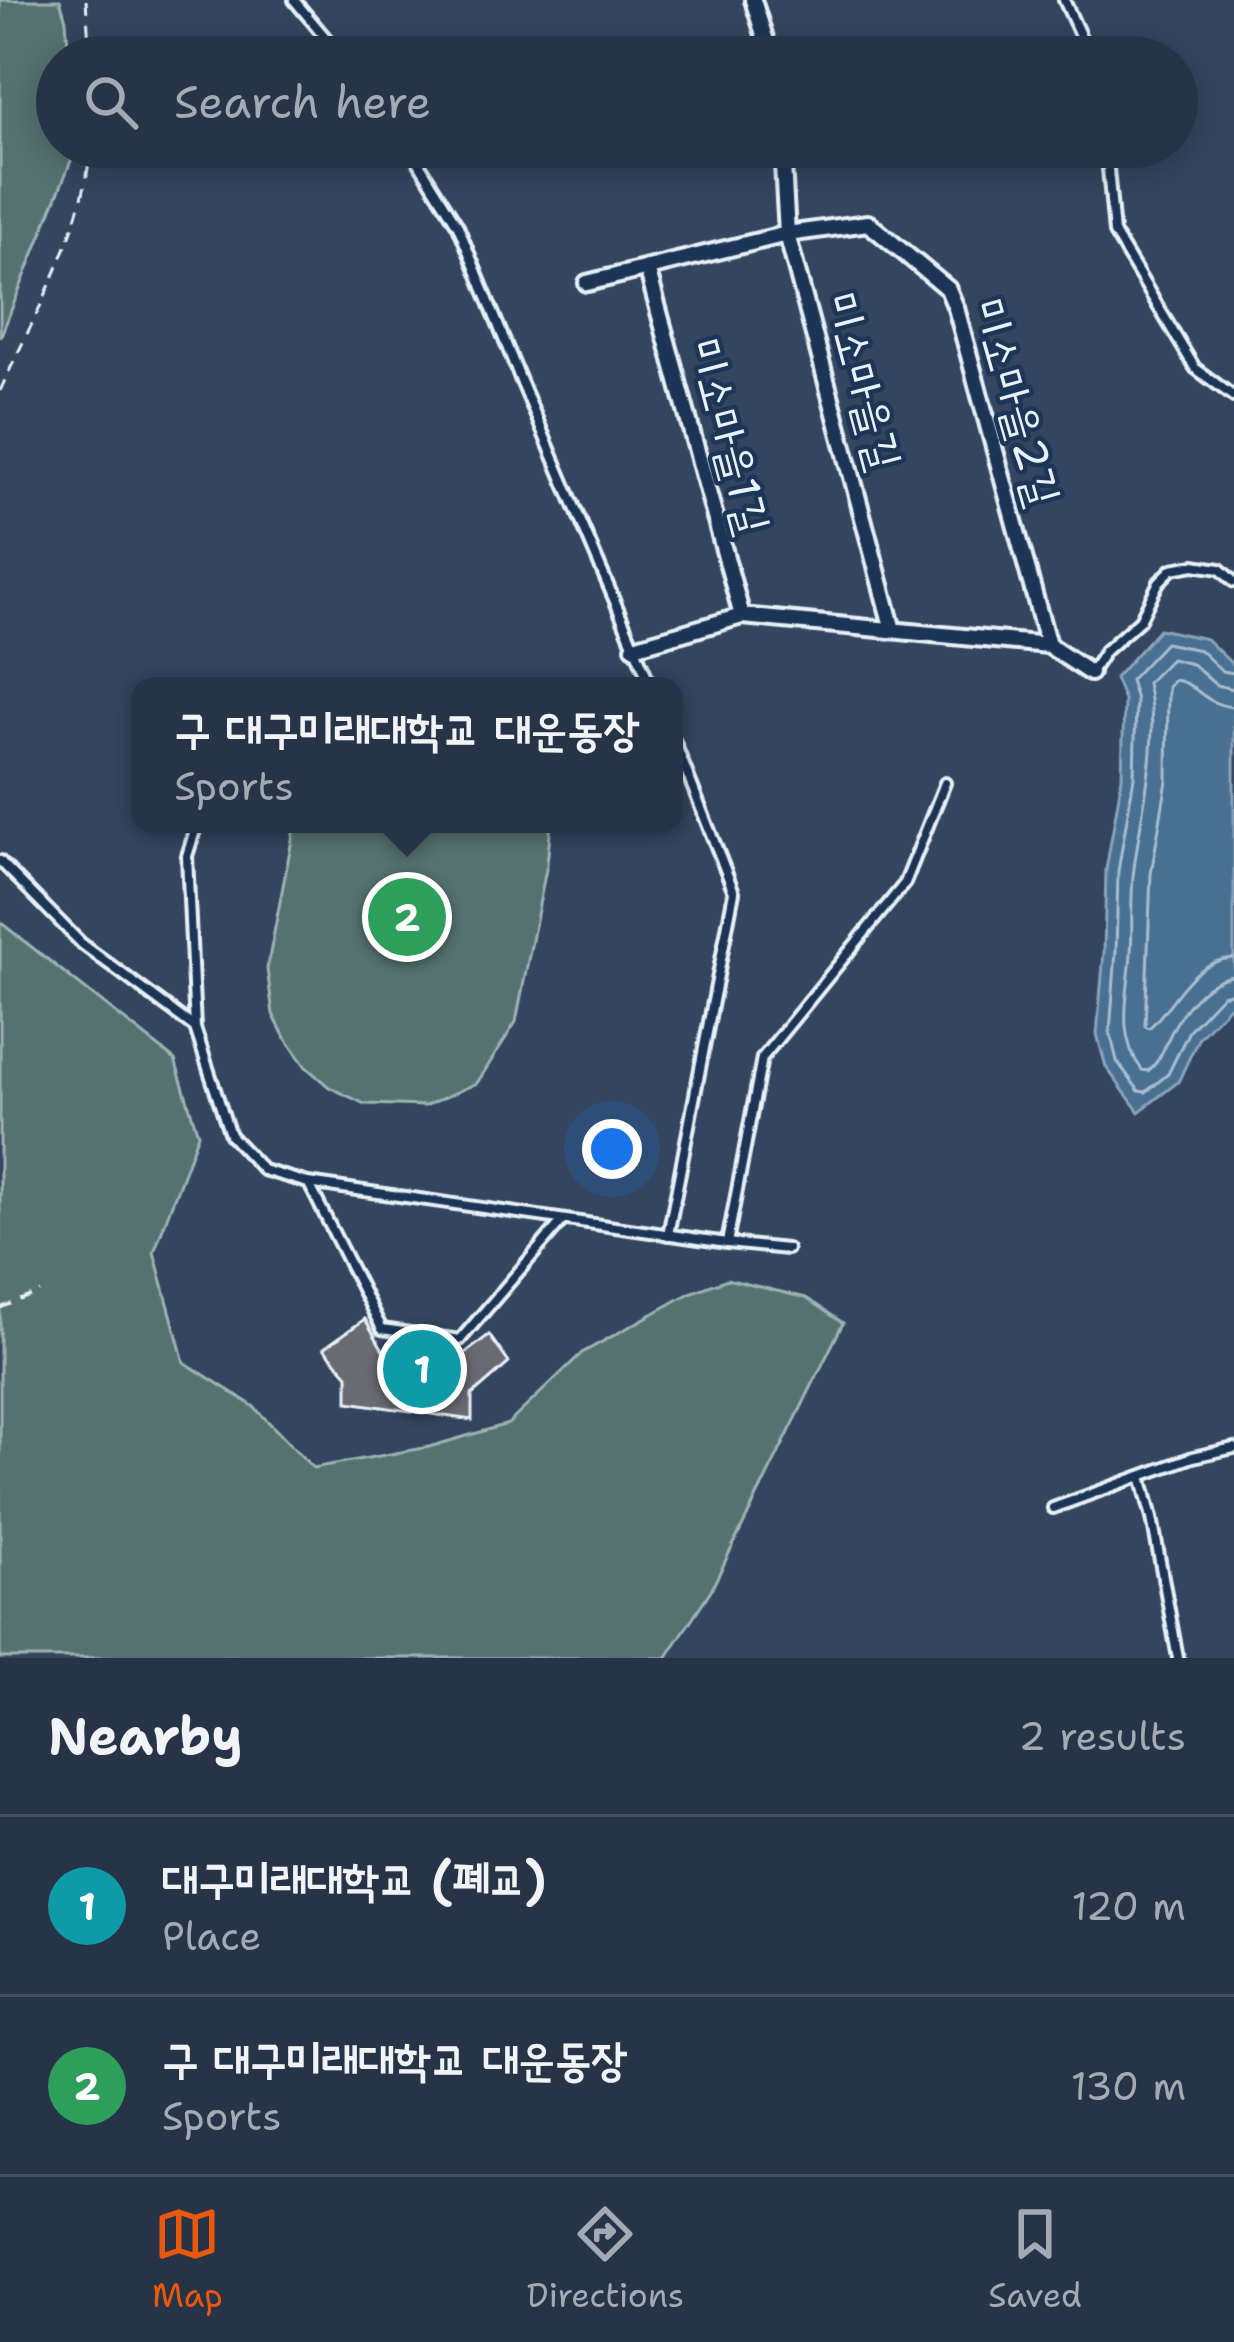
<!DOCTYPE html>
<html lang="en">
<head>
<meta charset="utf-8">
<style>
  body { margin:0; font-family:"Shantell Sans","Poor Story",sans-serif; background:#2f3c4e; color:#f1f3f6 }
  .you { position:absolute; left:612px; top:1149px; width:42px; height:42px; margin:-30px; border:9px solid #fff; border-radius:50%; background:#1a73e8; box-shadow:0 0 0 18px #1a73e833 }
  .badge { display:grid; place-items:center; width:78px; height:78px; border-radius:50%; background:#ea580c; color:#fff; font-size:39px; font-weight:700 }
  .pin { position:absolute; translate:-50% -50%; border:6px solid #fff; box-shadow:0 3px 12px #0006 }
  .popup { position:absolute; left:131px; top:677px; width:552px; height:156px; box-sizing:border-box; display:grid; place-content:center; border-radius:24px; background:#273447; filter:drop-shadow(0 3px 9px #0005); font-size:39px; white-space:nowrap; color:#a4aab4 }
  .popup b { font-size:45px; color:#f1f3f6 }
  .popup::after { content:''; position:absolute; left:50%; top:100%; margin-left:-24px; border:24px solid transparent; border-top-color:#273447 }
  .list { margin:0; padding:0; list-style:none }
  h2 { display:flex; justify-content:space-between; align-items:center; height:156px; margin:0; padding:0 48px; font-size:51px }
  h2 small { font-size:39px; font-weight:400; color:#a4aab4 }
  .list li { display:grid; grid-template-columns:78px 1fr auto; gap:36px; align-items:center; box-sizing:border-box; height:180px; padding:0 48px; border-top:3px solid #434f60 }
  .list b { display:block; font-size:45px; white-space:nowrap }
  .list p { margin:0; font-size:39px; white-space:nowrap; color:#a4aab4 }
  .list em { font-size:39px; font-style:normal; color:#a4aab4 }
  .icon { flex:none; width:66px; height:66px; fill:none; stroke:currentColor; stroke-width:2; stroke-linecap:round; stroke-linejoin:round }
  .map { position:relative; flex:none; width:1234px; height:1658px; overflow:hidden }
  .search { position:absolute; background:#273447; box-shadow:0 6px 30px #0003; left:36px; right:36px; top:36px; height:132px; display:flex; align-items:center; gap:30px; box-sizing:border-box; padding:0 42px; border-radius:66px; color:#a4aab4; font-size:45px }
  .sheet { height:516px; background:#273447 }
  nav { display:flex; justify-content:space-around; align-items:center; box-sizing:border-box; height:168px; border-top:3px solid #434f60; background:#273447; font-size:33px; color:#a4aab4 }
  nav a { display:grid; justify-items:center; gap:6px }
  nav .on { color:#ea580c }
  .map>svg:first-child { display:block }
  .green { fill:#547270; stroke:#9eb2b4; stroke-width:3 }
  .water { fill:#496f91; stroke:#89a3ba; stroke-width:3 }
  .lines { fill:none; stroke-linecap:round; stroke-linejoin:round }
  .shore { stroke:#a8bdcf; stroke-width:3 }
  .building { fill:#6a6a73; stroke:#e8f1f8; stroke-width:3 }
  .lane-casing { stroke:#e8f1f8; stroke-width:16 }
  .street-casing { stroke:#e8f1f8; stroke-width:22 }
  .path { stroke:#e8f1f8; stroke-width:3; stroke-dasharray:12 9; stroke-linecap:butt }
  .lane { stroke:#1d3557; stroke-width:8 }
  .street { stroke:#1d3557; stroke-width:14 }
  .labels { text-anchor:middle; stroke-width:9; stroke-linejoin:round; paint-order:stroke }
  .street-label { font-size:45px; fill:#e8f1f8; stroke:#1d3557 }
</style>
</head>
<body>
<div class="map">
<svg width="1234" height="1658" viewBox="0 0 1234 1658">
  <rect width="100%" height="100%" fill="#34455f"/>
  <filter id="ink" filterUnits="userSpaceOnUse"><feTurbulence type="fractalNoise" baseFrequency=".00833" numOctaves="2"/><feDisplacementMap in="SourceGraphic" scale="24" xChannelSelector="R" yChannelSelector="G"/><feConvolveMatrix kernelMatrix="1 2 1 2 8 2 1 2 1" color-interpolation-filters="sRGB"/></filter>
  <g filter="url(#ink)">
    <path class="green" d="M0,0H60L66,20L69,57H57V147H75V151L0,338Z
      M295,824H551L547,864L516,1022L477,1083L425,1106L365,1104L329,1087L306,1067L284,1036L273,1014L267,969Z
      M0,922L175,1060L198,1134L154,1252L184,1362L253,1406L313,1468L429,1447L508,1424L582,1353L690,1293L727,1279L806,1298L843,1323L711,1590L666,1658H0Z"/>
    <path class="water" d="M1159,629L1206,639L1234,666V1001L1199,1037L1178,1082L1139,1112L1106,1067L1097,1034L1104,952L1106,870L1122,777L1124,700L1115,678Z"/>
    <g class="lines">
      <path class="shore" d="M1234,673L1222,671L1200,650L1165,643L1130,680L1136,700L1134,777L1118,871L1116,952L1110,1032L1117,1061L1139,1091L1146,1092L1168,1074L1190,1029L1222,995L1234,992
        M1234,689L1216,685L1192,664L1171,659L1147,683C1161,741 1141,811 1134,869C1130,896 1133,925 1131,953C1129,994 1115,1034 1142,1070L1148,1071C1162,1060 1165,1043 1174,1027C1185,1006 1209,978 1234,976
        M1234,707C1202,705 1197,682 1174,680L1168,687L1167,781L1151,874L1145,1026L1149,1028C1176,1004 1190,960 1234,958"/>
    </g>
    <path class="building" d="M365,1319L386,1355L451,1364L489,1335L509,1363L472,1395V1420L348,1402V1375L324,1348Z"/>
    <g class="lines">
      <g class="lane-casing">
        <path id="lane" d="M294,0L342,57
          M1064,0L1090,57
          M409,147L458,226L521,381L651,686
          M1106,147L1114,233L1195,368L1234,397
          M1091,672L1105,651L1140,620L1159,582L1172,569L1194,565L1220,569L1234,582
          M197,824L187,856L195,1028L230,1135L263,1170L308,1183L727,1243L787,1249
          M0,861L82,944L194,1027
          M309,1184L382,1329L460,1340L563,1220
          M668,1235L734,892L674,740
          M727,1243L762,1058L905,883L945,783
          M1141,1476L1152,1518L1178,1658
          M1053,1508L1193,1457L1234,1448"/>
      </g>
      <g class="street-casing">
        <path id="street" d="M753,0L771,57
          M782,147L787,234L893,630
          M647,268L742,616
          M587,283L787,234L868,223L948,289L956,308L1048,645
          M634,647L742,616L1048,645L1090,673"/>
      </g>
      <path class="path" d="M86,0L90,57
        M0,391C32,320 87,224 90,147
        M0,1308L40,1292"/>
      <use href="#lane" class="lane"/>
      <use href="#street" class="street"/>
    </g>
  </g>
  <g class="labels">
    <g class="street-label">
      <text transform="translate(864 381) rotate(75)" y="16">미소마을길</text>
      <text transform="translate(1017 402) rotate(74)" y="16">미소마을2길</text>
      <text transform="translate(730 436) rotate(75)" y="16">미소마을1길</text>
    </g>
  </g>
</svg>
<div class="you"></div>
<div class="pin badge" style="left:422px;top:1369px;background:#0f9aa8">1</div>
<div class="pin badge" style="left:407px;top:917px;background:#2e9e5b">2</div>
<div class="popup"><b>구 대구미래대학교 대운동장</b>Sports</div>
<div class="search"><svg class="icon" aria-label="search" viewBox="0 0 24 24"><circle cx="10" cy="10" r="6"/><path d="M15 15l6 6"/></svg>Search here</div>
</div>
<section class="sheet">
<h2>Nearby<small>2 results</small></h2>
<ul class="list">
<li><span class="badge" style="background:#0f9aa8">1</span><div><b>대구미래대학교 (폐교)</b><p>Place</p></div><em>120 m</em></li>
<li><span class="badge" style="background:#2e9e5b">2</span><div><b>구 대구미래대학교 대운동장</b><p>Sports</p></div><em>130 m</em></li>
</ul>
</section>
<nav>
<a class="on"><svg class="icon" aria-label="map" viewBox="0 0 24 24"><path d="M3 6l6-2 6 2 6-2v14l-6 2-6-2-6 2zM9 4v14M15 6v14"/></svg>Map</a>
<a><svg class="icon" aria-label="directions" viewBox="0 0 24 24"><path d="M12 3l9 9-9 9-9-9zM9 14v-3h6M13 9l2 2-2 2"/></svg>Directions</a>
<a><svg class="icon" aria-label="saved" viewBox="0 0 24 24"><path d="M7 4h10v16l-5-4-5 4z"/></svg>Saved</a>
</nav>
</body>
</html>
